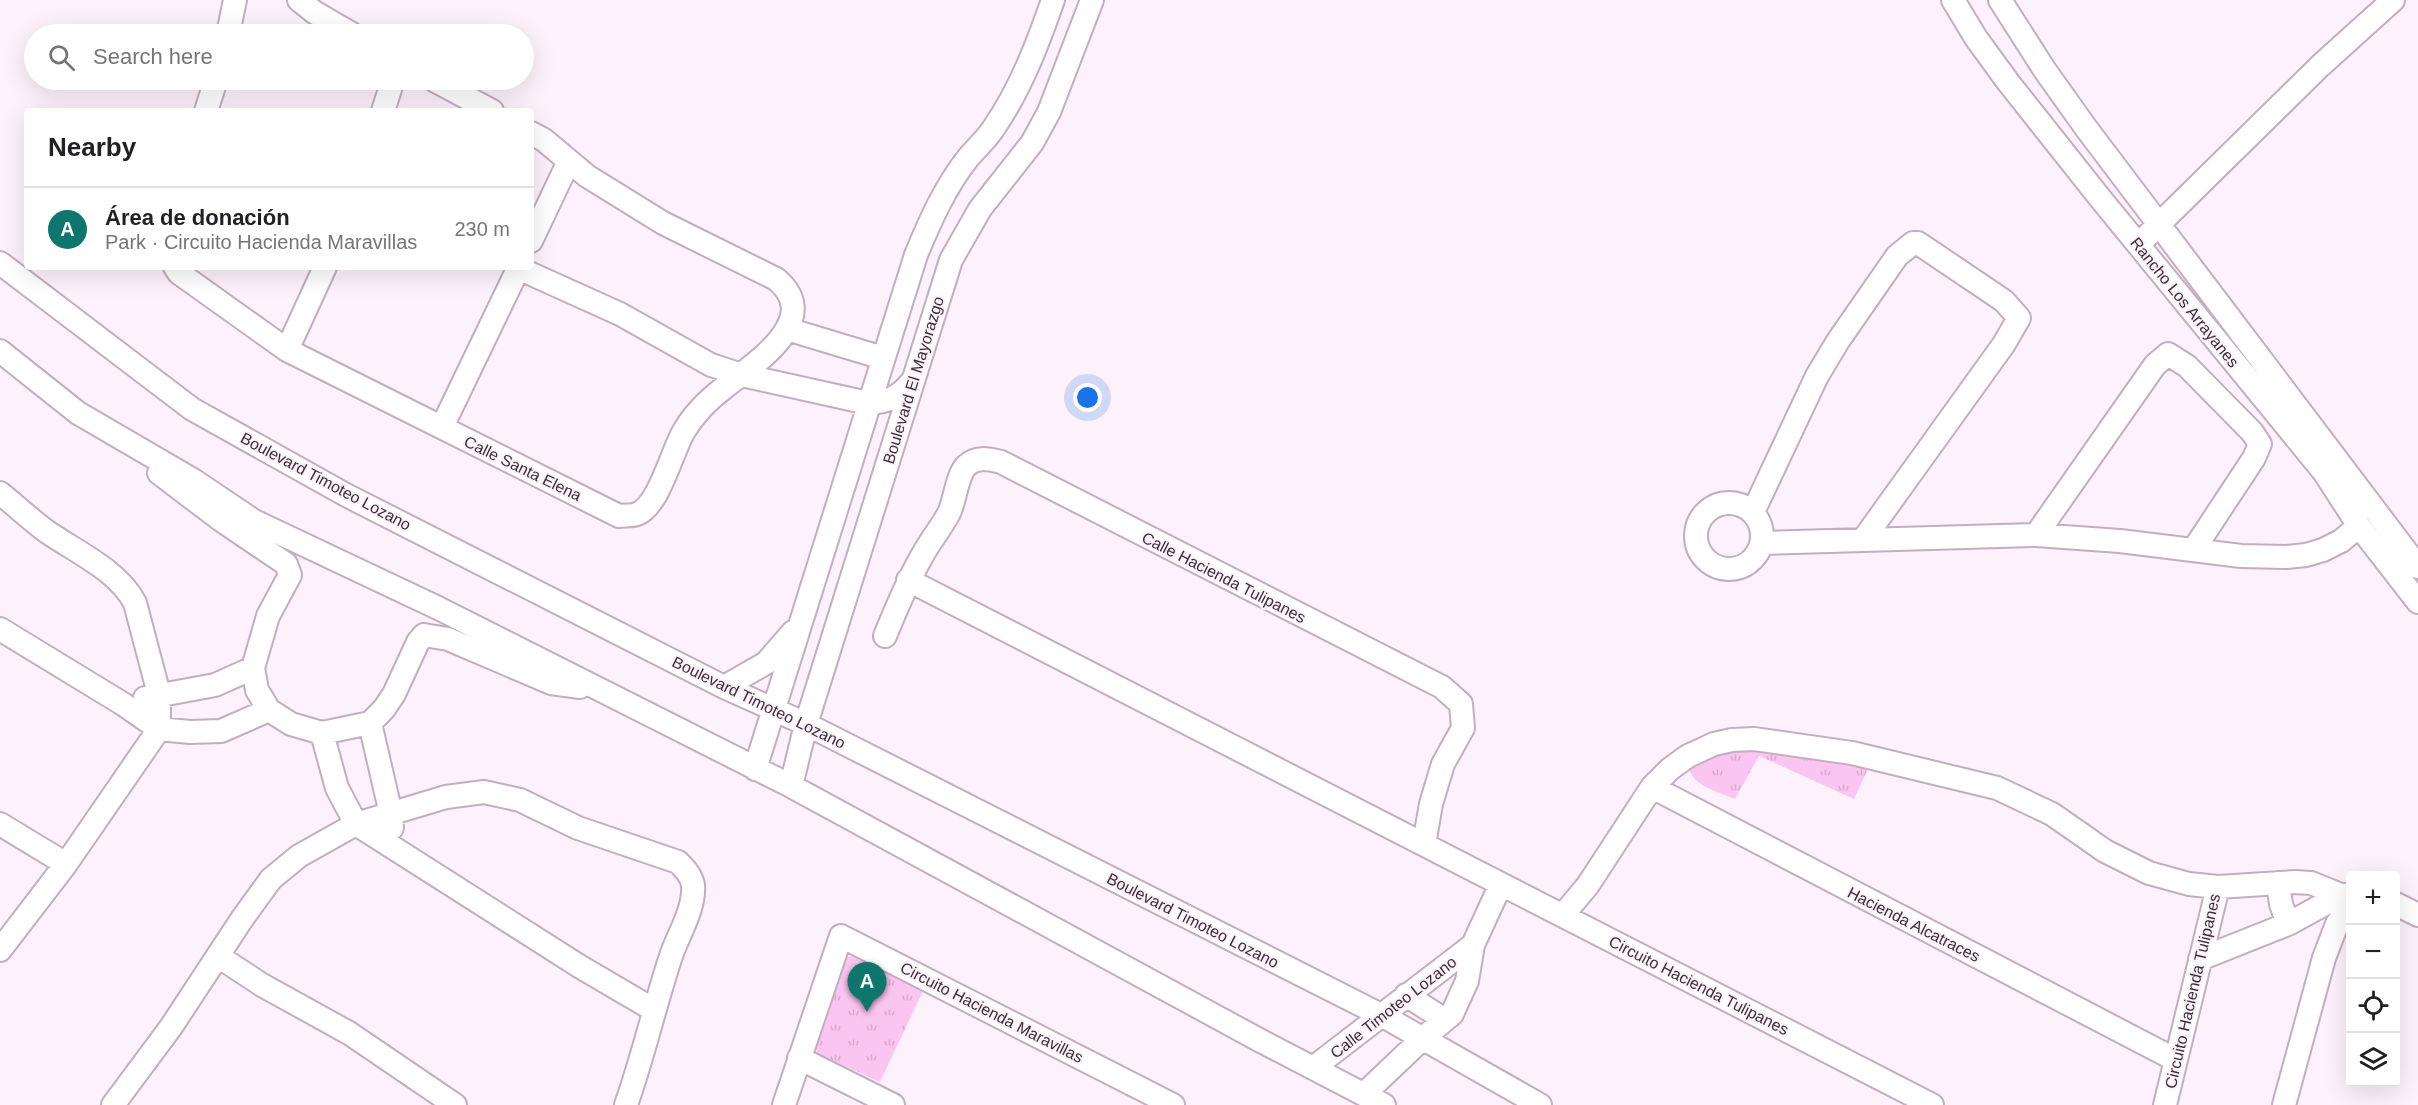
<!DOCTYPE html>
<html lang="en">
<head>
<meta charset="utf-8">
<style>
  body { margin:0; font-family:Helvetica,sans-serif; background:#f6f6f6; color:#202124 }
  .controls { position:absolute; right:18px; bottom:18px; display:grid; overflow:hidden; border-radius:6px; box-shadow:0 6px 24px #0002 }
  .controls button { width:54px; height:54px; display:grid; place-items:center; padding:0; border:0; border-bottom:2px solid #e0e0e0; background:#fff; color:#202124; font:30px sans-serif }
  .you { position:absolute; left:1088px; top:398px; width:21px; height:21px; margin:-15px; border:4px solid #fff; border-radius:50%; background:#1a73e8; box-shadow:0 0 0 9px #1a73e833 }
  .badge { display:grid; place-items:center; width:39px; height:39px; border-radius:50%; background:#0f766e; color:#fff; font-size:20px; font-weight:700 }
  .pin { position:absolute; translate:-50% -50px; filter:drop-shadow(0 2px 3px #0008) }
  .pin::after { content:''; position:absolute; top:32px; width:21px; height:18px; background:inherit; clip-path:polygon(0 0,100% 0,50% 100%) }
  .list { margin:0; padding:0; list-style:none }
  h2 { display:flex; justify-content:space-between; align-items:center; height:78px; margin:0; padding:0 24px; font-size:26px }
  h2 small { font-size:20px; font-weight:400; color:#757577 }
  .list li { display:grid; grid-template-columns:39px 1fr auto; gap:18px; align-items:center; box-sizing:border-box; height:84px; padding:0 24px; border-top:2px solid #e0e0e0 }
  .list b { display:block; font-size:22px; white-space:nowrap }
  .list p { margin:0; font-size:20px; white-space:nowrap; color:#757577 }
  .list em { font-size:20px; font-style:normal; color:#757577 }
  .icon { flex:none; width:33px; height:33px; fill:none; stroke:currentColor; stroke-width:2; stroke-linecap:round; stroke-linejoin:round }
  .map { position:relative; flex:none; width:2418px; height:1105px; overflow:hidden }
  .search { position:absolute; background:#fff; box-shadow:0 6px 24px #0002; left:24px; top:24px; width:510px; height:66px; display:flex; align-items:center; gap:15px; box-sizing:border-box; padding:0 21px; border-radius:33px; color:#757577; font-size:22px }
  .panel { position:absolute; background:#fff; box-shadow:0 6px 24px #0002; left:24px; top:108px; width:510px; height:162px; border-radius:6px }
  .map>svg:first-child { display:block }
  .park { fill:url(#park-tufts) }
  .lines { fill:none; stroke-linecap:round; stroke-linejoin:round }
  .minor-casing { stroke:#c5acc0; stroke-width:26 }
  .minor { stroke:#fff; stroke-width:22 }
  .labels { text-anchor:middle; stroke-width:4.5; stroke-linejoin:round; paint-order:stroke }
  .street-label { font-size:16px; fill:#393037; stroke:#fdf2fb }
</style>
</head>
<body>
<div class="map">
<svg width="2418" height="1105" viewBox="0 0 2418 1105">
  <defs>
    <pattern id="park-tufts" width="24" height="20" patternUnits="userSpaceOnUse" patternTransform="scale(1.5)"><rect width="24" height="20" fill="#fbc5f1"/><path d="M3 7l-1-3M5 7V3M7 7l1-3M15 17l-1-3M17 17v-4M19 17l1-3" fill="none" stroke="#d8aacf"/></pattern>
  </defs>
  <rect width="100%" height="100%" fill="#fdf2fb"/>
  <path class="park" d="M1717,747L1873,758L1854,799L1759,756L1735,799C1720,792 1693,787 1689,768Z
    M857,955L923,991L880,1082L817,1053L813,1032L844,958Z"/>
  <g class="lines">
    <g class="minor-casing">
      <path id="minor" d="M299,0L314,12L352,34
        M1953,0L1976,38L2008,82L2100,198L2324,472L2359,526L2418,602
        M2000,0L2044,69L2086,128L2418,567
        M228,34L235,0
        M434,80L492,111
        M206,111L216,80
        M383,111L393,80
        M2147,236L2320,66L2393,0
        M531,241L569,161
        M0,263L192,409L346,495L724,687L806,724L1383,1016L1540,1105
        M175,267L179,273L287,350L619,516C624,515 633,516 637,514C659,506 672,451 684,431C694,414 709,399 725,387C754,364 825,319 776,279L663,223L587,176L544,140L531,133
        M518,268L620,314L711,365L742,375L868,403C887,403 901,396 913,380
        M787,329L883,358
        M287,350L325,267
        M0,351L78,413L193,480L254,521L438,608L791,786L1261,1041L1384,1105
        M442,427L519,267
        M159,473L221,520L286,564L290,575L268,616L253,668L257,690L269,710L291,724L322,733L370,723L384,709L394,694L418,642L424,635L448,639L551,683L580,687
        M0,493C15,505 30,519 46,531C76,552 118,570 135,603L159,694V729L66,864L0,950
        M1696 536a33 33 0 1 1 66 0a33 33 0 1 1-66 0Z
        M1753,512L1817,376L1838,341L1897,256L1913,243H1918L2004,301L2019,318L2004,344L1863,540
        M2036,535L2155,365L2168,354L2187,366L2252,432L2260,444L2254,458L2194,549
        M1762,543L2036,535L2120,541L2241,556L2286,557L2306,555L2323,550L2341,541L2359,526
        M908,580L1932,1105
        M0,629L123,704L159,729L190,732L221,731L269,710
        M885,636C896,609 907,582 922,556C930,541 941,528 949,513C955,500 957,476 966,466C976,456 988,459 1001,462L1442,687L1461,704L1463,728L1443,764L1431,804L1424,844
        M724,687L766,663L793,632
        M145,698L215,685L253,668
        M370,723L391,814L392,828
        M322,733L337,788L356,824L579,966L654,1010
        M755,769L916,255C930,221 945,187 968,158C977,147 988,138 995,126C1021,88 1038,43 1053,0
        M791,786L806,724L951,260L980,209L1032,143L1049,112L1092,0
        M1652,787L2176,1060
        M0,824L66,864
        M2278,883L2281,904L2288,924
        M2396,904L2418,915
        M1563,915L1588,885L1652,787L1670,769L1688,756L1714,744L1732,740L1754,739L1852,753L1997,788L2052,814L2105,851L2149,873L2189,884L2218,887L2295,882L2311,883L2341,895H2350
        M218,956L262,985L349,1033L455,1105
        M2200,959L2288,924L2341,895
        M1406,995L1445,1020
        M799,1058L893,1105
        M1313,1068L1473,945
        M1364,1094L1422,1039L1452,1014L1467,981L1473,945L1501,884
        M113,1105L171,1027L242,919L271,879L299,856L356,824L446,797L484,792L520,800L578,828L678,862C685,869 691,875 693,885C695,910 677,936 670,959C654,1008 643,1057 626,1105
        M784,1105L841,936L1173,1105
        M2165,1105L2218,887
        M2284,1105L2324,958L2337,924L2350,905"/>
    </g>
    <use href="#minor" class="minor"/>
  </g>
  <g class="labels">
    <g class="street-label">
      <text transform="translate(2185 302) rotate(51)" y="6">Rancho Los Arrayanes</text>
      <text transform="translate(913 380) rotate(-73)" y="6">Boulevard El Mayorazgo</text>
      <text transform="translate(523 468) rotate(26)" y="6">Calle Santa Elena</text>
      <text transform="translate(326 481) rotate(28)" y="6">Boulevard Timoteo Lozano</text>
      <text transform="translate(1224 577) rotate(27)" y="6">Calle Hacienda Tulipanes</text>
      <text transform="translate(759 702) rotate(26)" y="6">Boulevard Timoteo Lozano</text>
      <text transform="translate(1193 920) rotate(27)" y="6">Boulevard Timoteo Lozano</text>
      <text transform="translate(1914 924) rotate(27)" y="6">Hacienda Alcatraces</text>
      <text transform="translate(1699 985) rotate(27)" y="6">Circuito Hacienda Tulipanes</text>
      <text transform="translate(2192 991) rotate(-77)" y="6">Circuito Hacienda Tulipanes</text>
      <text transform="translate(1393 1007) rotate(-38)" y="6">Calle Timoteo Lozano</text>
      <text transform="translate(992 1012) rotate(27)" y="6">Circuito Hacienda Maravillas</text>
    </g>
  </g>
</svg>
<div class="controls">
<button>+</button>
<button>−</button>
<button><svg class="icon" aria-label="locate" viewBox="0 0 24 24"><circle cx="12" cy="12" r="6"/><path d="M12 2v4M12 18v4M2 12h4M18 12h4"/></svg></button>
<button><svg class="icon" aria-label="layers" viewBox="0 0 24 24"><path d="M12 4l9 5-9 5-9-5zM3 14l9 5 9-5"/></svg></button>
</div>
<div class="you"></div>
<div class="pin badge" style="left:867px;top:1012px">A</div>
<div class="search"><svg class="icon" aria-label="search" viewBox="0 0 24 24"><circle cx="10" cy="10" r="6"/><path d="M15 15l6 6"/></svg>Search here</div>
<section class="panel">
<h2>Nearby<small></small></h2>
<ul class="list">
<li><span class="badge">A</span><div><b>Área de donación</b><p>Park · Circuito Hacienda Maravillas</p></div><em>230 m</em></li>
</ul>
</section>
</div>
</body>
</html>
